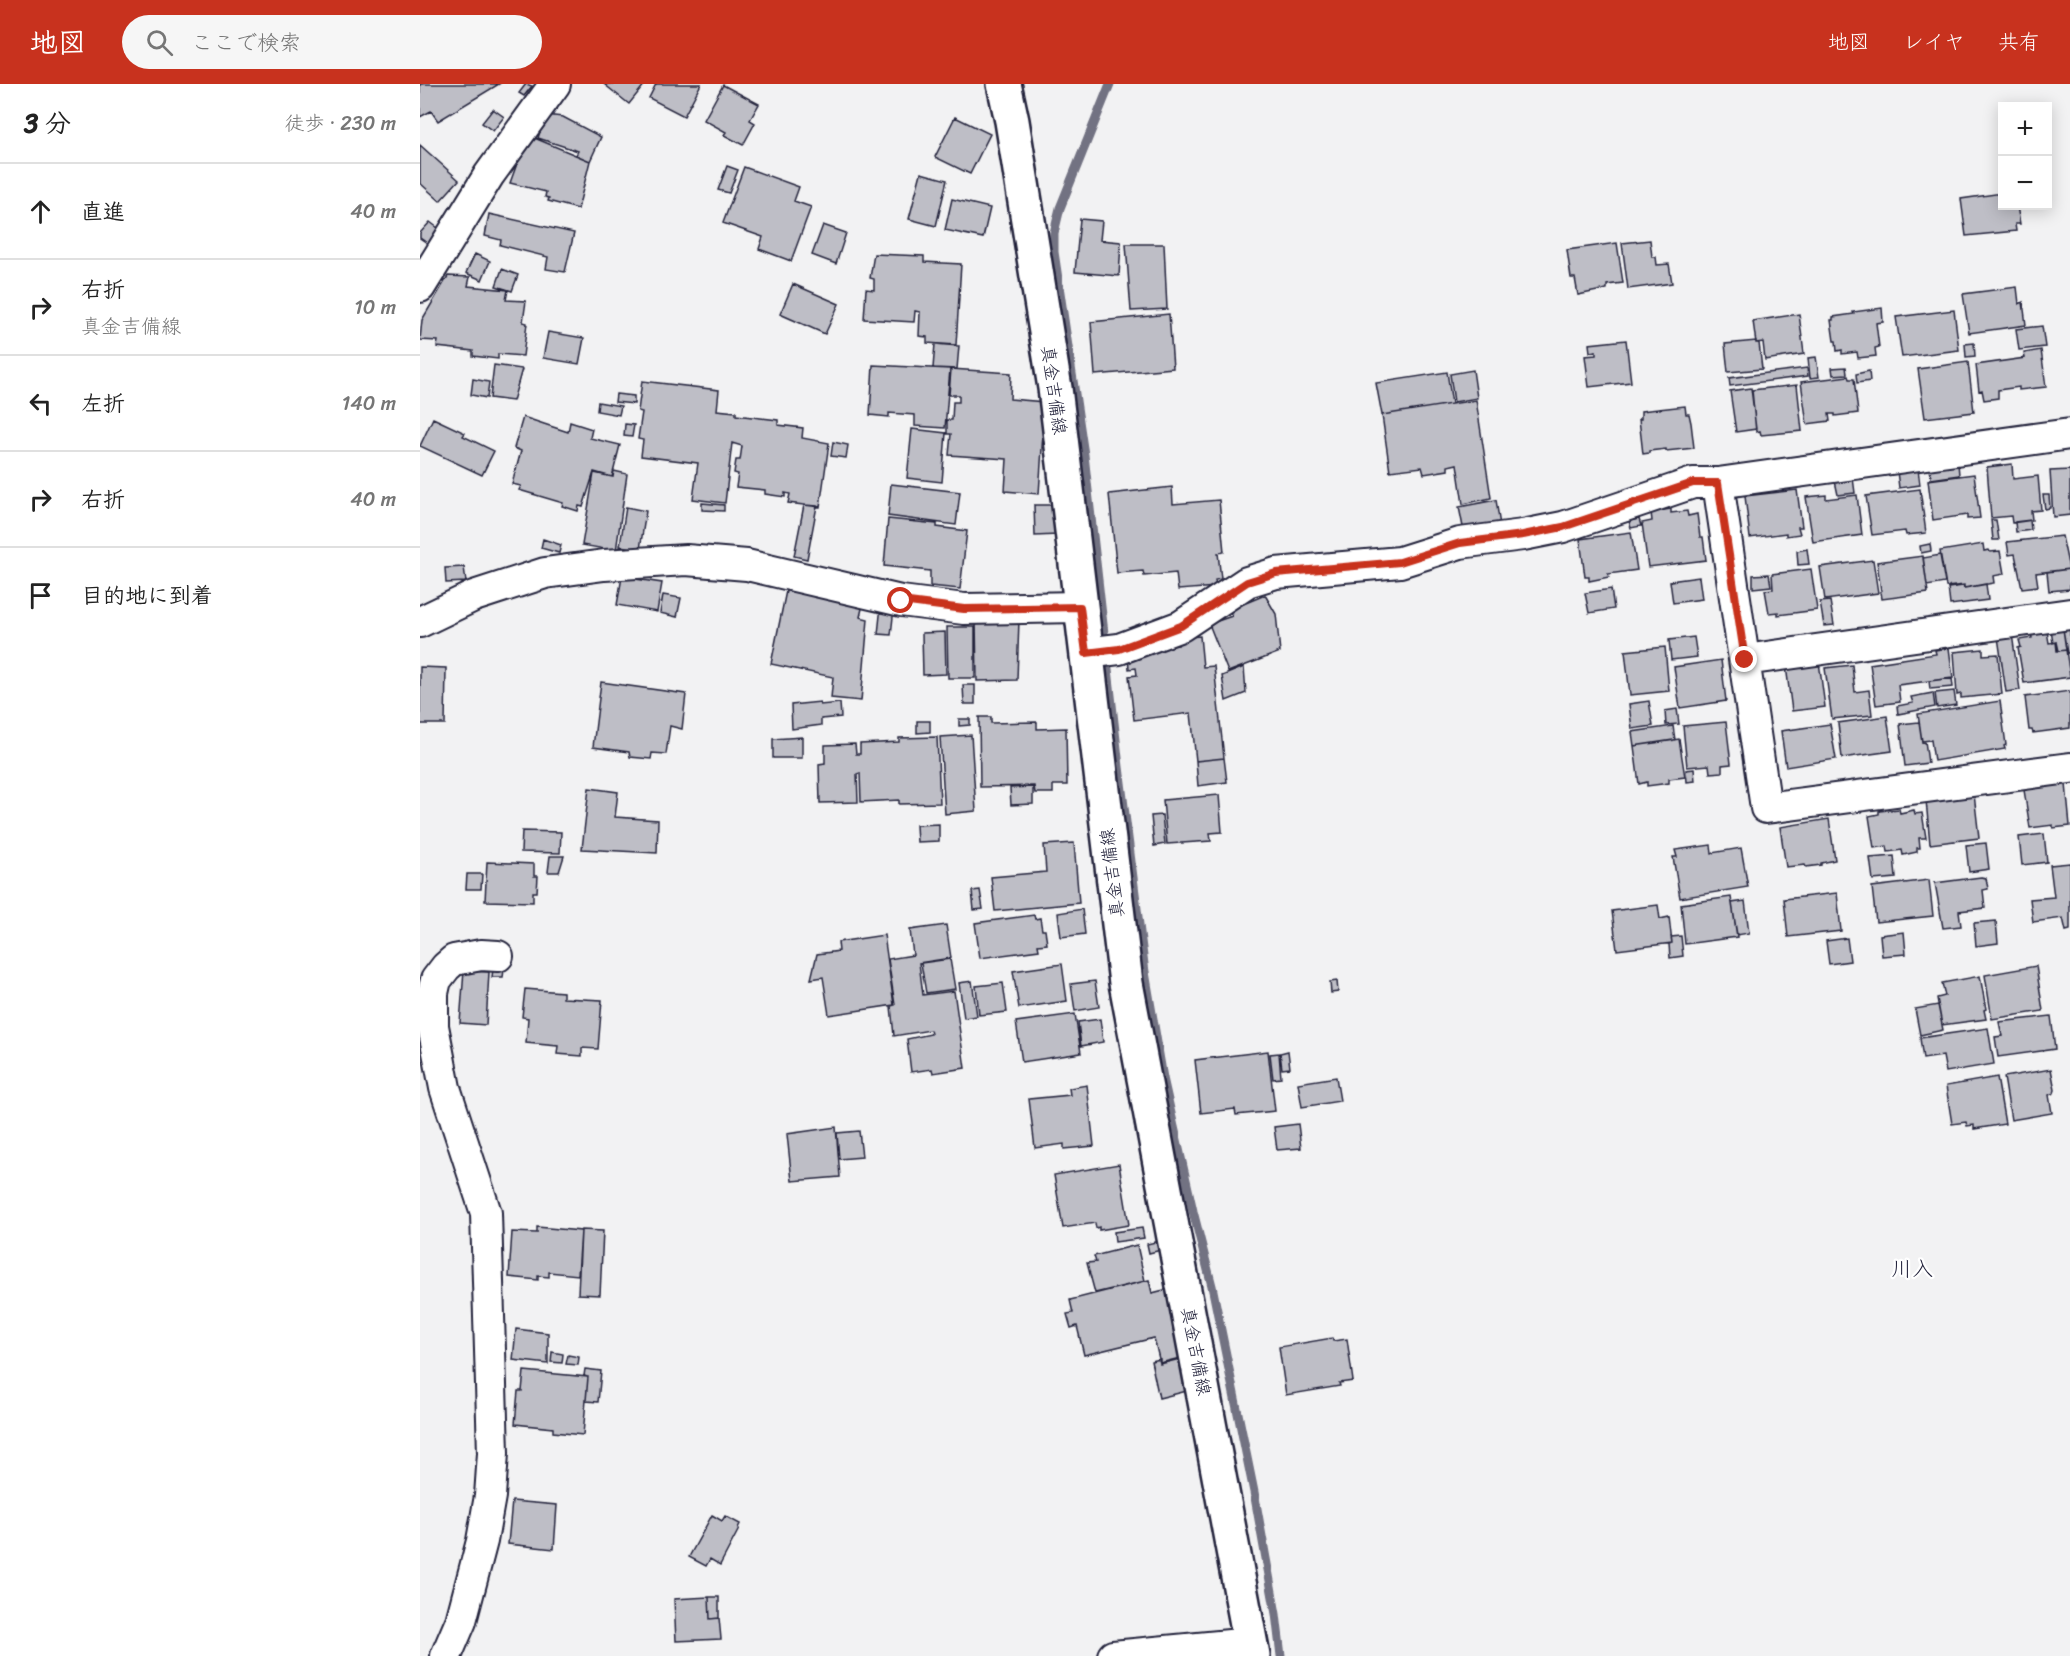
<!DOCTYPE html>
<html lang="ja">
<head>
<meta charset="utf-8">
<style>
  body { margin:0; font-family:Sriracha,"Klee One",sans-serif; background:#f6f6f6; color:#222 }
  .controls { position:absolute; right:18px; top:18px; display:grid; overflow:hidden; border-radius:0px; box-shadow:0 3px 15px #0003 }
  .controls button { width:54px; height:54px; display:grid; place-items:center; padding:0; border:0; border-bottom:2px solid #e0e0e0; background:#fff; color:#222; font:30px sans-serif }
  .stop { position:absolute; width:18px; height:18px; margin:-14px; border:4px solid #c8321e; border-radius:50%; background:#fff }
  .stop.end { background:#c8321e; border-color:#fff; box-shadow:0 2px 6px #0008 }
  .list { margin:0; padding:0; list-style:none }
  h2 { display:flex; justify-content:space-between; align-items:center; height:78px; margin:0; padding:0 24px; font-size:26px }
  h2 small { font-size:20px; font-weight:400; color:#767676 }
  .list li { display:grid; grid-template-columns:39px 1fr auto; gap:18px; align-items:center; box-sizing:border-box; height:96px; padding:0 24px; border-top:2px solid #e0e0e0 }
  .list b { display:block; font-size:22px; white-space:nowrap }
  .list p { margin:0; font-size:20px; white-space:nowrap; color:#767676 }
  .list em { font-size:20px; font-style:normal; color:#767676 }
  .icon { flex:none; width:33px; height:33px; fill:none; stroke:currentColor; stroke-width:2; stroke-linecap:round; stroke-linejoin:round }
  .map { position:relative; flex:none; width:1650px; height:1572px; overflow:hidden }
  header { display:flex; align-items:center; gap:36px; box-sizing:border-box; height:84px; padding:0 30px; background:#c8321e; color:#fff }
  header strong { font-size:28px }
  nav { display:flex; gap:33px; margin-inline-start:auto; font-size:21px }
  .search { width:420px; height:54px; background:#f6f6f6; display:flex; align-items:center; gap:15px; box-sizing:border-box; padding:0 21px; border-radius:33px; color:#767676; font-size:22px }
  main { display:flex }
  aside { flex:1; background:#fff }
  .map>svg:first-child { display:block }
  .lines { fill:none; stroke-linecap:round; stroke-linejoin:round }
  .stream { stroke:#727282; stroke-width:9 }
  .building { fill:#bebec6; stroke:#22223b; stroke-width:1.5 }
  .street-casing { stroke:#22223b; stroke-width:34 }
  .secondary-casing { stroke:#22223b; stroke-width:38 }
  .street { stroke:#fff; stroke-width:30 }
  .secondary { stroke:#fff; stroke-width:33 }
  .route { stroke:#c8321e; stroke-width:8 }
  .labels { text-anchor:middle; stroke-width:4.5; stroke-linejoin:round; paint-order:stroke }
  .street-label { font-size:18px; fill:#22223b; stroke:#fff }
  .quarter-label { font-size:21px; fill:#22223b; stroke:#fff }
</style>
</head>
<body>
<header>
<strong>地図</strong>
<div class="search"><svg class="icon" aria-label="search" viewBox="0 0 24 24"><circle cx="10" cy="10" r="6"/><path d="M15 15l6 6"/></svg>ここで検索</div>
<nav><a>地図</a><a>レイヤ</a><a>共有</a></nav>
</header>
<main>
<aside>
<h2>3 分<small>徒歩 · 230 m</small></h2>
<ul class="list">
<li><svg class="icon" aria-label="ahead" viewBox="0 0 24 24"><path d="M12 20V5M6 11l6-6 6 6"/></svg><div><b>直進</b></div><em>40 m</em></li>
<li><svg class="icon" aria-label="right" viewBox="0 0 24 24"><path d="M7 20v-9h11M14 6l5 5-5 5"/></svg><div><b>右折</b><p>真金吉備線</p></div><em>10 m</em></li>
<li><svg class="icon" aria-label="left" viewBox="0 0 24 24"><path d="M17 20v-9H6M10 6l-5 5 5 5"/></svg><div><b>左折</b></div><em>140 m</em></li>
<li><svg class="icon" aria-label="right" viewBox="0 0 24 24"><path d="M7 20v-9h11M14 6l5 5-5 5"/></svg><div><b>右折</b></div><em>40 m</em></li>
<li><svg class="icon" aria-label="arrive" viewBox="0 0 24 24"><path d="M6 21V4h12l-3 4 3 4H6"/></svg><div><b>目的地に到着</b></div></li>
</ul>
</aside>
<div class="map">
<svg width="1650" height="1572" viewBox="0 0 1650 1572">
  <rect width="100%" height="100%" fill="#f2f2f3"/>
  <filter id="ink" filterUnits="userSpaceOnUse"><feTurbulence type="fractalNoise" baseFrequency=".0167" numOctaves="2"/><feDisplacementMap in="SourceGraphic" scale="12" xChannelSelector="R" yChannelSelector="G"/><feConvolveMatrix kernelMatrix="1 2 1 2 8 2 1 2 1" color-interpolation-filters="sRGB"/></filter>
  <g filter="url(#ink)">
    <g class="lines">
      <path class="stream" d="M690,0L640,124L634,149V168L664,371L699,683L725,888L743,994L773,1127L792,1202L834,1408L856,1530L861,1572"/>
    </g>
    <path class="building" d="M0,0H79L18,37L11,27L0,33Z
      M106,0L112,2L104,12L99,9Z
      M184,0H225L209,20Z
      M236,0H281L264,32L229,14Z
      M303,1L339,20L330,36L335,39L323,61L304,51L306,48L284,36Z
      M73,25L84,33L73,47L62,39Z
      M125,31L143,33L181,53L170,77L156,71L158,67L118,54Z
      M535,33L570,50L550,90L515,73Z
      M112,53L170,77L158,125L128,117L129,114L125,113L126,108L90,99L103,63L107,65Z
      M0,61L39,96L20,117L0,99Z
      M307,82L318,86L309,109L298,106Z
      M324,83L379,103L374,117L391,123L371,177L339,165L343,153L303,139Z
      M501,89L527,96L516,142L489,135Z
      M1582,109V122H1597L1600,140H1595L1596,147L1546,152L1541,115Z
      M532,115L570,124L563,154L525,146Z
      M69,130L154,149L145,188L126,185L128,173L80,161L81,156L65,152Z
      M660,135L682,137L680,156L701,158L699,192L655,188Z
      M10,138L22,147L10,161L0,154V149Z
      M403,141L426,149L416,180L392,171Z
      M1230,156L1232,173H1236L1237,181L1249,180L1252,199L1208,205L1202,159Z
      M1197,159L1203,199L1187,201V205L1158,211L1155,194H1151L1147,166Z
      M706,160H744L747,225L711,227Z
      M55,170L70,177L62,196L46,189Z
      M454,170L504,172V178L541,180L536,261L507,259V253L499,252L500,228L495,227L494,238L444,235L446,205L454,206V195L450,194Z
      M82,185L98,191L92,207L76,202Z
      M28,192L50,193L48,202L88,206L86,216L106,217L103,238L107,239L103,272L78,270V275L53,272V267L17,263L18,257L0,256L2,236Z
      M373,200L419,220L405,250L360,230Z
      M1597,203L1599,220L1603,218L1606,241L1549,249L1543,210Z
      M1462,224L1463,238L1456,239L1459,263L1455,264L1456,272L1438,274L1437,268L1422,270V266L1417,267L1416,257H1414L1411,236H1413V233L1434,230L1433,228Z
      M1534,226L1539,266L1482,273L1476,233Z
      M749,230L753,284L675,291L671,238Z
      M1379,230L1384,270L1345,276L1343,258L1336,259L1333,237Z
      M1622,242L1625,263L1599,266L1596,245Z
      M128,248L164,254L159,280L123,274Z
      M1206,256L1211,298L1169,303L1165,272L1176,271V267L1170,268L1169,260Z
      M1336,257V259H1339L1342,285L1308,288L1305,260Z
      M1554,259L1555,272L1546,273L1545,260Z
      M515,260L539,262L537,285L513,284Z
      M1621,266L1626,303L1599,306V303L1578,306V314L1564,316L1562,306L1559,307L1556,281L1605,274L1604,269Z
      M1396,273L1399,293L1390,294L1388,274Z
      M1548,278L1554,328L1505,334L1498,285Z
      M74,281L102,285L93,317L70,314Z
      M453,281L530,285L525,344L495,342V331L469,329V333L450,331Z
      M1426,283L1427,290L1413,291L1412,284Z
      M1387,284L1388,292L1310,302L1309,294Z
      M531,285L591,289L590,315L625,318L619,410L585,407L587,375L529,371L531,350H527V336H532L533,318H539V311H529Z
      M1053,286L1057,314L1034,318L1030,290Z
      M1449,287L1450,297L1437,299L1436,290Z
      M1027,288L1032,320L962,331L956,299Z
      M1428,292L1429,295H1434L1438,329L1415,332V330H1409L1410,337L1387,340L1381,298Z
      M53,295L69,298L67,314L51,311Z
      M222,297L299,306L297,326L316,328V331L358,336V341L383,344L382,354L409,359L400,423L368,419L370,410L365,409V413L345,410V406L316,403L318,390L314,389L316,376H320L322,362L312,359L305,419L273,415L278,379L221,372L223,356L218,355L222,328L218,327Z
      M1377,301L1382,347L1341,351L1340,347L1336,348L1332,306Z
      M1331,304L1336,345L1316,348L1310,307Z
      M196,310L214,312V320L195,318Z
      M1056,316L1071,414L1043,420L1037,380L1028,382V386L1004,390L1002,383L970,387L962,331Z
      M178,318L201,322L199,331L177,327Z
      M1265,322L1266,330H1269L1271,339L1274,364L1246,367V365L1229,367V369L1223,370L1219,335H1221V327Z
      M103,333L148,348L150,338L172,345L170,354L200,361L192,393L174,388L163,423L159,422L158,427L142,422L143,419L99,406L101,402L92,400L101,367L94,364Z
      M13,334L45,349L43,352L74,367L62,391L0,362Z
      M205,340L214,341L212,353L204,352Z
      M492,345L526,349L522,398L487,394Z
      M413,358L428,361L426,374L411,372Z
      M1538,379L1539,391L1511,395L1510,383Z
      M1592,380L1593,395L1618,392L1621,426L1611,427L1612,436L1592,439L1591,432L1571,434L1567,383Z
      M1498,385L1500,401L1479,404L1477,387Z
      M1650,386V431L1633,433L1630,387Z
      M194,387L207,390L196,467L162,461L174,389L193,393Z
      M1554,390L1560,434L1547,435V431L1513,436L1508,396Z
      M1433,394L1435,409L1418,411L1415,397Z
      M471,400L540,408L536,441L468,432Z
      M752,403L753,420L799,416L804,468L798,469L801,495L795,496L796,503L758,506L756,489L724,492L723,487L697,489L689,410Z
      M1500,405L1506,449L1486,451L1485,447L1452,451L1446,412Z
      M1377,406L1382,443H1378L1380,450L1366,452V449L1330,454L1325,412Z
      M1406,411V415L1437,411L1442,451L1393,458L1386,413Z
      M1623,411H1629L1630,424L1625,425Z
      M1076,416L1081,448L1045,453L1039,423Z
      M282,419L304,421V427L282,426Z
      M384,421L397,422L387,475L374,472Z
      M614,421H637V451L615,452Z
      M206,423L226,427L220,465L200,462Z
      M1251,425V429L1267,427L1268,432L1277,430L1280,453H1283L1286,476L1228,483L1222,439L1232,437L1231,428Z
      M468,435L517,440V443L547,447L540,505L510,502V487L464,482Z
      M1219,435L1221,442L1211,444L1209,437Z
      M1571,436H1576L1579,456H1573Z
      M1610,436L1611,446L1596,448L1595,438Z
      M1211,448L1217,486L1188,490L1189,493L1169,497V493H1165L1160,455Z
      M1642,452L1649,485L1616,489L1618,502L1602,504L1595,470L1589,471L1587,458Z
      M123,455L141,461L139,469L121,464Z
      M1510,460L1511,467L1501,469L1500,462Z
      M1563,460L1564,467L1569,466L1570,468L1580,467L1584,490L1573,492L1574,499L1544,504V501L1526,503L1520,467Z
      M1387,465L1389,480L1378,481L1377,467Z
      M1520,471L1525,499L1507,502L1503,474Z
      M1503,472L1508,509L1462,515L1457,478Z
      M1453,476L1458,509L1405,516L1400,483Z
      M44,483L46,498L26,499L25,484Z
      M1391,485L1397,526L1358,531V528L1349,529L1345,506L1353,505L1352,490Z
      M1650,485V505L1629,507L1627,488Z
      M1349,490L1351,502L1333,504V491Z
      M202,493L242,499L237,528L197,521Z
      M1279,493L1282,515L1253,519L1250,497Z
      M1566,500L1568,516L1530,521L1528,503L1529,502V504L1543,502L1544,504Z
      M367,502L443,520L440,533L448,535L441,617L411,614L413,593L351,580Z
      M1191,505L1194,525L1169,529L1165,509Z
      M243,511L261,514L257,533L240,529Z
      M845,511L856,530L860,568L808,588L789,540L812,532L809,526Z
      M1410,517L1414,541L1404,542L1400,518Z
      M461,522L474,524L471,551L458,550Z
      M599,535L597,596L557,597L556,536Z
      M527,543H555V594H528Z
      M1650,543V569H1647L1643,545Z
      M1643,545L1646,566L1638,567L1636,558L1633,559L1631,546Z
      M1627,547L1629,559L1636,558L1637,567L1646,566L1650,593L1604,599L1598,564L1601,563L1599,556L1612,554L1611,549Z
      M525,548L526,590L503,591L502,549Z
      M1592,550L1600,606L1586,608L1578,553Z
      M780,552L783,583L794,582L804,674L776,677L771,629L714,636L709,592L717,591L716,584L709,585L708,570L728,564L758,561L756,554Z
      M1274,553L1277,573L1251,576L1249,556Z
      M1245,563L1249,607L1210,611L1205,567Z
      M1529,564L1533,594L1478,601L1480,618L1456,621L1450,580L1516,570L1515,566Z
      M1563,565V571L1578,570L1582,610L1541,614V610L1537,611L1534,568Z
      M1301,576L1306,617L1260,624L1254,583Z
      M1399,578L1405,623L1372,627L1366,582Z
      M1432,581L1435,608L1449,606L1452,631L1412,635L1405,584Z
      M0,583L26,584L25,640H0Z
      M824,583L826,609L806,617L802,592Z
      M1532,594L1533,603L1510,605L1509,597Z
      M181,598L266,610L262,645L250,642L246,670L232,669L231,675L210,673L209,668L173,663Z
      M543,601H555V620H544Z
      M1534,607L1536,621L1517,624L1515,609Z
      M1650,607V644L1613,649L1612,646H1609L1605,613Z
      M1513,609L1515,623L1478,630L1477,622L1493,619L1491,613Z
      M1229,617L1233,642L1212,645L1209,620Z
      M1580,617L1586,661L1584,662L1585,665L1514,677L1511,656L1502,657L1498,630Z
      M400,618V621L420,619L421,633L401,635V641L372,645L371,621Z
      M1257,625L1259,640L1246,641L1245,627Z
      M1467,632L1472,667L1422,674L1418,639Z
      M559,633H571V639L617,638V645L646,644L647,701H633V709H615L614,702L560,703Z
      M539,635H550V641L539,642Z
      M497,637H510V648L497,649Z
      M1306,638L1311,680L1302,681V688L1290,689L1289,681L1267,683L1263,642Z
      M1499,638L1502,658L1505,657L1508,679L1485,682L1480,640Z
      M1410,640L1416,675L1366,683L1361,647Z
      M1253,642L1255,656L1214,662L1212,648Z
      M551,651L556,727L525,730L520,653Z
      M382,653V674H353V655Z
      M517,653L520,719L479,720V716L441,718L440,689L437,690L438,718L400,719L399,680L405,679V661L435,660L436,670H440V660L479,658V654Z
      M1259,655L1265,693L1249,695V699L1227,702V698L1219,700L1214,662Z
      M804,674L807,698L778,702L776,677Z
      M1274,685L1275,697L1267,698L1266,686Z
      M1646,700L1650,742L1633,744V741L1610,744L1604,706Z
      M613,703V720L591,721L590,704Z
      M169,704L198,708L195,733L238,736L237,769L162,765Z
      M1554,710L1559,754L1510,760L1506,716Z
      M799,711L802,748L790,749L791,757L747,760L743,716Z
      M1479,725L1480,729L1494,726L1495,730L1502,729L1506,754H1499L1500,764H1497V768L1483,771L1482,766L1468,768L1467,762L1454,764L1449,732L1459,730V727Z
      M742,731L745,760L734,762L731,732Z
      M1409,735L1415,776L1401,779V781L1386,783L1385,781L1366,783L1360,743Z
      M519,740V757L497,758L496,741Z
      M102,747L141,748L140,769L101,768Z
      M1624,750L1627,778L1602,781L1599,753Z
      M654,759L659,819L575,827L571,793L626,788L624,761Z
      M1566,759L1569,785L1549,788L1546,761Z
      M1291,761L1292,769L1321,764L1328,803L1260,814L1253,773H1257L1255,766Z
      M130,772H144L139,788H128Z
      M1474,772L1476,794L1453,796L1450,774Z
      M67,778L114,780V792H118L117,808H113V818L65,817Z
      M1650,779V846L1646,847L1643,834L1613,838L1610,815L1634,813L1630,781Z
      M47,790H62L61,805H46Z
      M1561,793L1566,794L1568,805L1563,806L1565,824L1539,827L1541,842L1523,844L1515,799Z
      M1509,796L1513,832L1456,838L1452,803Z
      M560,806L563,825L554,826L552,807Z
      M1417,809L1421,847L1368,853L1364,815Z
      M1311,813L1317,853L1265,860L1261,820Z
      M1325,817L1329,849L1317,851L1312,819Z
      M1238,821L1240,835L1249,833L1252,859L1197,866L1192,827Z
      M662,825L665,850L641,853L638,829Z
      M614,831L615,835L620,834L622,846H625L627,860L618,861L619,866L560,874L555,839Z
      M1576,837L1578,859L1556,862L1554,839Z
      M526,841L531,874L499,879L503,911L534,907L545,984L513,989L512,985L491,988L487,955L511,950L510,946L474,952L471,922L475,921L468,875L493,871L490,846Z
      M1484,848L1486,870L1462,872L1460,851Z
      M464,851L474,921L409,931L403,893L391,895L397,870L419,867L418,858Z
      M1261,852L1263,872L1250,874L1249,860L1252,859L1251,853Z
      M1427,854L1430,877L1409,880L1406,857Z
      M530,875L535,905L506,909L501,879Z
      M642,880L647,917L599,924L593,887Z
      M1616,882L1623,927L1572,935L1565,891Z
      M73,885L84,886L83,893H72Z
      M44,887L69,888L66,941L40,939Z
      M1560,892L1566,925L1564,926L1566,935L1522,941L1517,914L1525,912L1522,899Z
      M552,897L557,932L544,934L539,899Z
      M675,897L679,923L655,927L651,900Z
      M917,897L918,908L911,909L910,898Z
      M583,899L587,928L559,931L556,902Z
      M105,905L143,908V914L182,916L178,965L162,964V972L137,970L138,962L106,959L108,934L102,933Z
      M1518,921L1523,946L1500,951L1495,925Z
      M655,930L661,969L602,978L596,938Z
      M1631,932L1635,965L1578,973L1575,953L1582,952L1579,938Z
      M680,935L683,958L661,962L658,938Z
      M1568,944L1574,980L1526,988L1523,972L1503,975L1500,954Z
      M848,967L855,1027L816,1031L815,1025L781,1029L775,976Z
      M868,967L870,984L862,985L860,969Z
      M859,969L861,994L853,995L850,970Z
      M1631,985L1635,1006L1634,1009L1629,1011L1632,1029L1591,1036L1584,993Z
      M916,993L920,1017L882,1023L878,999Z
      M1577,993L1585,1040L1554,1045V1041L1547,1042L1546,1038L1532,1040L1526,1002Z
      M667,1001L674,1062L644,1065V1060L615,1064L609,1015L650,1011L649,1004Z
      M878,1040L881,1064L857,1066L854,1043Z
      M416,1043L420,1093L372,1097L367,1050Z
      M439,1047L442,1073L419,1075L417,1049Z
      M699,1080L709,1141L679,1146V1143L676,1144L675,1139L643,1144L634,1091Z
      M117,1143L161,1147L158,1191L129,1188V1193L118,1192V1196L89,1193L92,1148L117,1149Z
      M722,1144L724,1154L695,1158L694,1148Z
      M161,1146L183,1147L180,1211L158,1210Z
      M744,1156L745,1165L729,1169L727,1160Z
      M717,1161L725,1197L675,1209L667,1179L676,1178L674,1172Z
      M729,1196L732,1209L756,1203L772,1271L740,1279L734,1254L664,1271L657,1242L651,1244L647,1230L653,1229L650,1216Z
      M96,1245L128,1249V1280L93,1276Z
      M912,1254L913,1257L927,1255L933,1297L919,1299L920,1302L866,1311L859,1263Z
      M132,1268L143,1270L142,1279L131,1278Z
      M148,1271L159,1273L158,1281L146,1280Z
      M768,1273L775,1305L739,1314L731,1277L740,1275V1280Z
      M165,1285L181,1287L178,1318L166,1317L168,1293L164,1292Z
      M104,1287L168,1293L163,1351L133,1348V1344L95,1340L98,1307H102Z
      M92,1417L137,1421L134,1465L88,1460Z
      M292,1431L302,1437L305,1432L320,1440L318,1444L319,1445L300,1481L290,1475L286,1482L269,1473Z
      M289,1513L290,1535L299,1534L301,1555L256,1557L254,1515Z
      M289,1513H299V1534L290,1535Z"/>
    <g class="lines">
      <g class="street-casing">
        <path id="street" d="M0,203L69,91L135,0
          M1298,399L1346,724L1650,684
          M0,538L54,512L125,489L184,481L266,476L327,481L481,517L544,525L660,523
          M666,569L699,565L761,542L827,498L856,489L980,478L1040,459L1103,451L1143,443L1273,399H1298L1650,350
          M1325,576L1650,530
          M26,1572L41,1537L62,1457L70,1412L73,1369L66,1129L25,1004L13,942V909L16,896L26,883L34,876L61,871L78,872
          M693,1572L831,1559"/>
      </g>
      <g class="secondary-casing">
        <path id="secondary" d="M584,0L592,37L635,304L706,899L833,1572"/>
      </g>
      <use href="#street" class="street"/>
      <use href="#secondary" class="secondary"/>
    </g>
  </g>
  <g class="lines" filter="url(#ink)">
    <path class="route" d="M481,517L544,525L660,523L666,569L699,565L761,542L827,498L856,489L980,478L1040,459L1103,451L1143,443L1273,399H1298L1325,576"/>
  </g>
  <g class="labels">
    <g class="street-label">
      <text transform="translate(634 306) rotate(82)" y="6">真金吉備線</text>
      <text transform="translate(692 789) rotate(-97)" y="6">真金吉備線</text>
      <text transform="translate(776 1267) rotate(79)" y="6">真金吉備線</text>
    </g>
    <g class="quarter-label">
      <text x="1492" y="1192">川入</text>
    </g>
  </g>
</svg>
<div class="controls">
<button>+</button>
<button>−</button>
</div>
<div class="stop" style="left:481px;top:517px"></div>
<div class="stop end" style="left:1325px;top:576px"></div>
</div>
</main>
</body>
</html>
